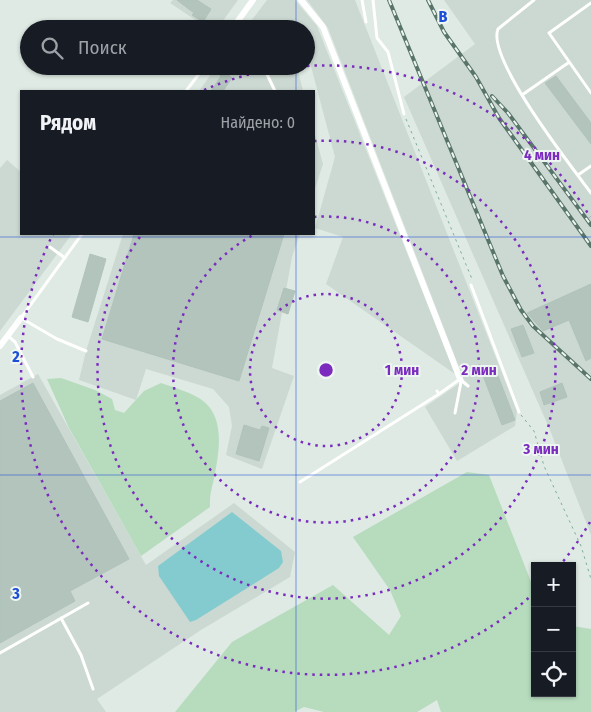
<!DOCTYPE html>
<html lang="ru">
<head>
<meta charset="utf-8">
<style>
  body { margin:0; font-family:"Fira Sans Condensed",sans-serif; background:#20242c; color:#f1f3f6 }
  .controls { position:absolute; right:15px; bottom:15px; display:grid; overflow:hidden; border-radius:0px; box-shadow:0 1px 4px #0004 }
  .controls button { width:45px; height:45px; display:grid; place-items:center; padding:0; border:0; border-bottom:1px solid #363941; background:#171b24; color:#f1f3f6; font:25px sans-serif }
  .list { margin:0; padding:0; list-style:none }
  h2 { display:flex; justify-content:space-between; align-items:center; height:65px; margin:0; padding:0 20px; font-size:21px }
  h2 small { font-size:16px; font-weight:400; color:#9ea1a6 }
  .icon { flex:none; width:28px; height:28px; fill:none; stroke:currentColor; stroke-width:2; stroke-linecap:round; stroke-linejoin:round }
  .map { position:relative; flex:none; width:591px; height:712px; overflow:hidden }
  .search { position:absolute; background:#171b24; box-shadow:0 1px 4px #0004; left:20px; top:20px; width:295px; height:55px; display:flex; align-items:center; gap:12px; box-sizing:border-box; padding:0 18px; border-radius:28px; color:#9ea1a6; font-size:19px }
  .panel { position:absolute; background:#171b24; box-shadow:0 1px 4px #0004; left:20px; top:90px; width:295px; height:145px; border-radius:0px }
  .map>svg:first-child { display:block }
  .built { fill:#ccd9d2 }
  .green { fill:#b6dbbd }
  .water { fill:#84cbd0 }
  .building { fill:#b3c4bc; stroke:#b0c3ba }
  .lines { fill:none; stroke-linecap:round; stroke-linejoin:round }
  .path { stroke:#7eae9b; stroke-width:1; stroke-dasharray:2.5 4; stroke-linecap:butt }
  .service { stroke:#fff; stroke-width:3 }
  .minor { stroke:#fff; stroke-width:6 }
  .rail-casing { stroke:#59756b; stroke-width:4 }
  .rail { stroke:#eef6f1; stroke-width:2; stroke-dasharray:5.5; stroke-linecap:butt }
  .grid { fill:none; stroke:#1d4ed8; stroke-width:1; stroke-opacity:0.55 }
  .ring { fill:none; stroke:#7b2cbf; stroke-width:2.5; stroke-dasharray:2.5 5 }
  .grid-label { font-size:16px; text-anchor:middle; font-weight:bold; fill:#1d4ed8; stroke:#eef6f1; stroke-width:4; stroke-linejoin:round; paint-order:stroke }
  .centre { fill:#7b2cbf; stroke:#eef6f1; stroke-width:2.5 }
  .ring-label { font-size:15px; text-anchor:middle; font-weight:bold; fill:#7b2cbf; stroke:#eef6f1; stroke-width:4; stroke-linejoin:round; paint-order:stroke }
</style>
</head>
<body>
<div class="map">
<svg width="591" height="712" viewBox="0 0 591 712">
  <rect width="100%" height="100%" fill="#deeae3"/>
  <path class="built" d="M173,0H238L217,29H209L170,3Z
    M267,0H295L317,26L455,374L326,284L343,237L315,228L335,157L308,55H306V29H245Z
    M307,0H355L517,411L515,426L457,461L425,407L464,380L328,28Z
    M444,0H591V535L550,430L404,97L475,44Z
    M217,66H294L298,71L303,91H199Z
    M314,131L323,164L314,192Z
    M7,160L21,172V234H72L0,331V168Z
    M123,234H300L292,257L272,368L294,376L262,469L226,455L232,426L229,407L213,389L146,369L136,400L79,380L86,351Z
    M38,374L146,565L234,503L295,552L290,577L201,630L97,699L106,712H0V395Z"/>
  <path class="green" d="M61,378L95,390L112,399L115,410L124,413L144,391L161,383C172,387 186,391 197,397C225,412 220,447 215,473C213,485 209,494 210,507L141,556L69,428L47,379Z
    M467,472L489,475L535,592V693H572V626L591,629V712H441L437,700L417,712H324L304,707L294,712H175L232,642L333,585L389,635L401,616L390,590L353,537Z"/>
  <path class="water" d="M232,512L281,551L283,562L279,568L196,620L190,622L159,576L158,566Z"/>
  <path class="building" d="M177,0H197L211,9L203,22L192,15L194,13Z
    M221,69L232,78L223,91H211L221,76L218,73Z
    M556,76L591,123V144L545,83Z
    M134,234H284L239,381L102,339Z
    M90,254L106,259L88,322L72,317Z
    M591,284V358L586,361L569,320L543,331L527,313Z
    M284,288L295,291L288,314L277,310Z
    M523,325L534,353L522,357L511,329Z
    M495,368L515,420L502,425L482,373Z
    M33,383L129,559L70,591L75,601L0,643V401Z
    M562,383L567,397L544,405L540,392Z
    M244,425L260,430L262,426L269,428L259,461L236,454Z"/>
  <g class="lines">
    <path class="path" d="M406,119L472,279
      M521,415L534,431L544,466L581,546L591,579"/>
    <path class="service" d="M362,0L366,22
      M373,0L377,38L388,52L404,114
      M534,0L498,29C486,58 571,166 591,193
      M591,3L549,33L591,93
      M263,66L275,91
      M186,91L205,66
      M522,95L568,63
      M578,175L591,166
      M82,234L21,318L57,339L86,351
      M50,247L65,258
      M471,285L519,412
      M8,336L15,342L33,377
      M437,391L439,394L460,379L468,386
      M455,413L461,382
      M300,482L439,394
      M61,618L81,655L93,689
      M0,653L88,603"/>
    <path class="minor" d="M301,0L323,27L460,379
      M232,29L253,0
      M0,346L21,318"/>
    <g class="rail-casing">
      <path id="rail" d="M389,0L503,276L521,310L533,326L591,379
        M428,0L444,32L476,77L499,118L591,246
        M492,96L508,113L591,225"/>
    </g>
    <use href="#rail" class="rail"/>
  </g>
  <path class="grid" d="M296,0V29M296,66V91M296,234V712M0,237H591M0,475H591"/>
  <g class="ring">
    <circle cx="326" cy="370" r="76"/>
    <path d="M314 217A153 153 0 1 1 255 234"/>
    <path d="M314 141A229 229 0 1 1 142 234"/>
    <path d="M590 522A305 305 0 0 1 561 564M534 593A305 305 0 0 1 53 234M204 90A305 305 0 0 1 297 66M307 66A305 305 0 0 1 590 217"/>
  </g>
  <g class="grid-label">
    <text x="443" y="22">B</text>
    <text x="16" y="362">2</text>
    <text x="16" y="599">3</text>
  </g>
  <circle cx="326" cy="370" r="8" class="centre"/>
  <g class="ring-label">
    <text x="542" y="160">4 мин</text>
    <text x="402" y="375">1 мин</text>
    <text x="479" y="375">2 мин</text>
    <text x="541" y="454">3 мин</text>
  </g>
</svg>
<div class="controls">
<button>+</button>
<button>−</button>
<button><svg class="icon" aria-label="locate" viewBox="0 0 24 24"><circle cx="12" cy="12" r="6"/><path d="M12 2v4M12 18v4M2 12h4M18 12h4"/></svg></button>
</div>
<div class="search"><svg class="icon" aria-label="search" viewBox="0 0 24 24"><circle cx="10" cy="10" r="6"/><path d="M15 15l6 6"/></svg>Поиск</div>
<section class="panel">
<h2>Рядом<small>Найдено: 0</small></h2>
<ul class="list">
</ul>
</section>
</div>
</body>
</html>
